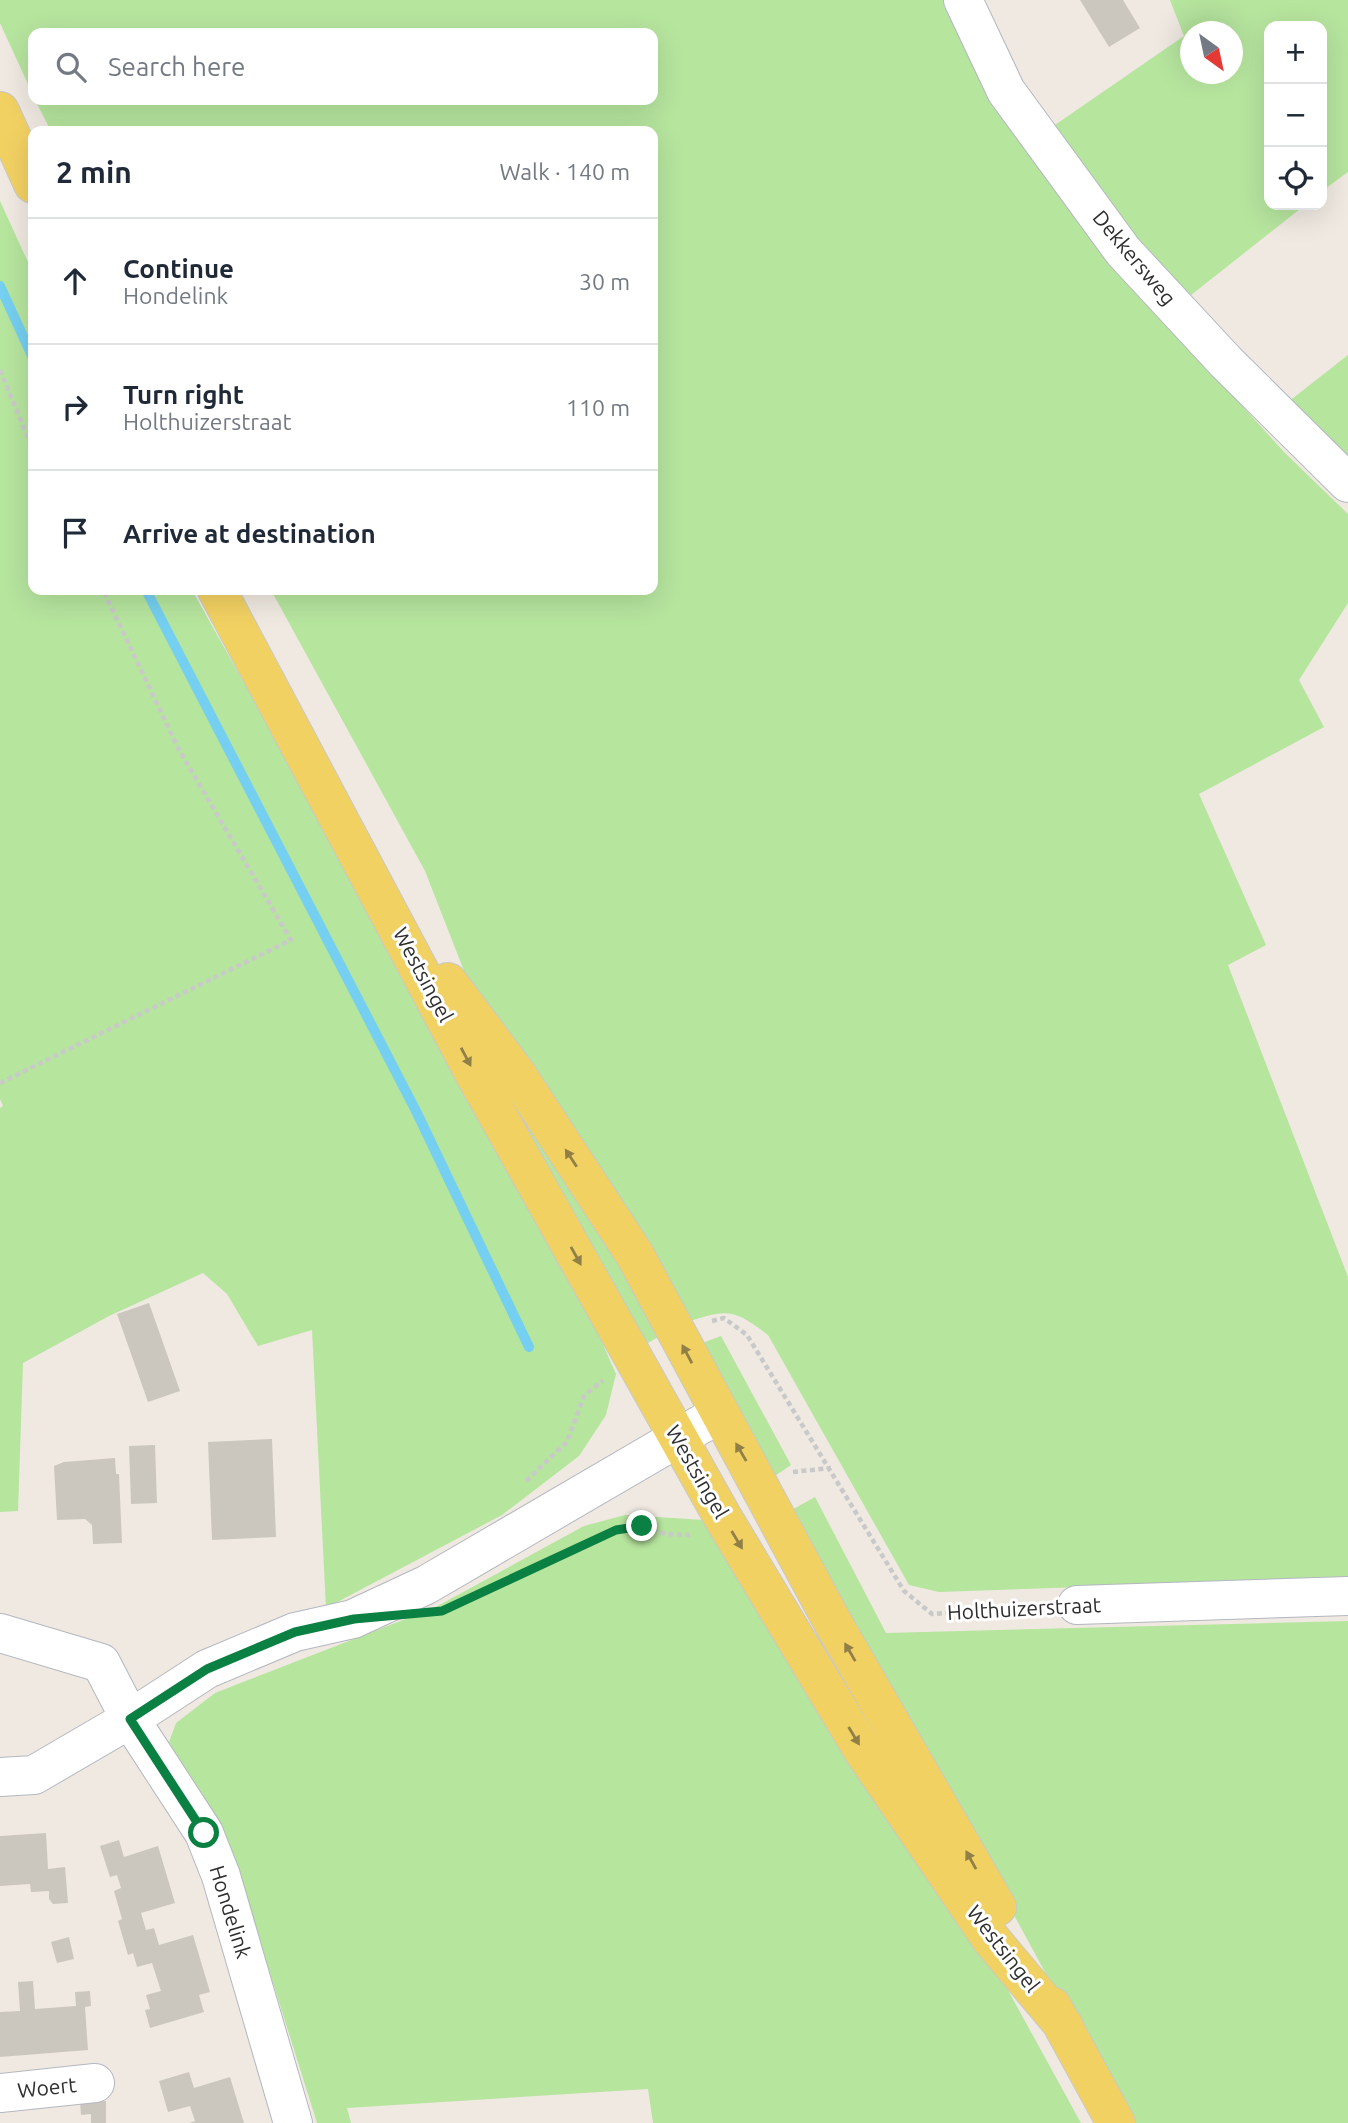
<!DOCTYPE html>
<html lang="en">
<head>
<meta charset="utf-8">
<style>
  body { margin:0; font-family:Ubuntu,sans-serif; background:#f6f6f7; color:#1f2937 }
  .controls { position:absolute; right:21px; top:21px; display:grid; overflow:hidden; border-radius:14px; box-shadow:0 7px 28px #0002 }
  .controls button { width:63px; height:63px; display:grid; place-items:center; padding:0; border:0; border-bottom:2px solid #e0e1e3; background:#fff; color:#1f2937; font:35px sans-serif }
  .compass { position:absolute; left:1180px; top:21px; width:63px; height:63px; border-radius:50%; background:#fff; box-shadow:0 7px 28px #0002; rotate:147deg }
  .stop { position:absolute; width:21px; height:21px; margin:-16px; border:5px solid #0b8043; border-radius:50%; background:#fff }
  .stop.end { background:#0b8043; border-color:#fff; box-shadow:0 2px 7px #0008 }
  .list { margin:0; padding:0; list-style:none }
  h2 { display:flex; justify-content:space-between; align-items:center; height:91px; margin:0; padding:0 28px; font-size:30px }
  h2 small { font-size:23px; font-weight:400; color:#747a83 }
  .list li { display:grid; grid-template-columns:46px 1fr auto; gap:21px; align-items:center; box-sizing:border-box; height:126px; padding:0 28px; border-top:2px solid #e0e1e3 }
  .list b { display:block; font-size:26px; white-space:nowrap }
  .list p { margin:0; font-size:23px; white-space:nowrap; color:#747a83 }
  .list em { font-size:23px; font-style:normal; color:#747a83 }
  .icon { flex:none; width:38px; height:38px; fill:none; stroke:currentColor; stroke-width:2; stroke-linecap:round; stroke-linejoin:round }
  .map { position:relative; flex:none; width:1348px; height:2123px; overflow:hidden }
  .search { position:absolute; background:#fff; box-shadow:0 7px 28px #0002; left:28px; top:28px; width:630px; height:77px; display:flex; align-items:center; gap:18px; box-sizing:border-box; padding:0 24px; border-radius:14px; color:#747a83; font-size:26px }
  .panel { position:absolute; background:#fff; box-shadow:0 7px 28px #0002; left:28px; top:126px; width:630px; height:469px; border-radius:14px }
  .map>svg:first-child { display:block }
  .green { fill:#b6e59e; fill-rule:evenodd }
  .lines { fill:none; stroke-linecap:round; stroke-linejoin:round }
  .stream { stroke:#75cff0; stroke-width:10 }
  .building { fill:#cbc7bf }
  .minor-casing { stroke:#b4b7c1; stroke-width:40 }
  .major-casing { stroke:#c9c9c9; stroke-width:40 }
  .path { stroke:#c9c9c9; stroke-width:4.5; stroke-dasharray:5 3.5; stroke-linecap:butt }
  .minor { stroke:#fff; stroke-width:38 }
  .major { stroke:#f2d163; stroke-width:38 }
  .oneway { fill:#908048 }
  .route { stroke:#0b8043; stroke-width:9 }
  .labels { text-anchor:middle; stroke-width:6; stroke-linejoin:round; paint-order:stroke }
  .street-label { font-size:21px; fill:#2e2e2e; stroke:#fff }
</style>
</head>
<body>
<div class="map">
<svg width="1348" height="2123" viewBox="0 0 1348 2123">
  <rect width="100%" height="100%" fill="#efe9e1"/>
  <path class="green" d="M0,0H954L1173,330L1284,452L1348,514V603L1299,680L1324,727L1199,794L1266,945L1228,965L1348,1277V1578L939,1592L909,1585L768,1335C733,1308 726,1309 685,1323L477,1004L425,871L271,590H653V131H51L35,100H653V33H33V95L0,23Z
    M1170,0H1348V172L1322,191V26H1269V205H1305L1186,299L1121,228L1052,127L1184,36ZM1190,32H1232V74H1190Z
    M0,201L33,273V590H192L428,1011L590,1315L616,1374L606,1415L579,1456L502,1515L326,1608L312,1330L258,1346L227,1294L203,1273L109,1316L23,1363L18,1511L0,1512V1108L3,1106L0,1099Z
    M1348,355V474L1288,402Z
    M482,1049L667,1332L639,1348Z
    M721,1336L791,1465L769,1480L697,1345Z
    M815,1497L886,1633L1348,1621V2123H1127L977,1847L788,1512Z
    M625,1515L704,1520L720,1551L855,1757L966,1914L1081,2123H653L648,2089L347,2108L351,2123H317L238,1871L217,1823L169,1742L176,1723L215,1693L434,1608L584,1526Z"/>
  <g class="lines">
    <path class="stream" d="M0,286L33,358
      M146,590L416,1111L529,1347"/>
  </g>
  <path class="building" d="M1080,0H1123L1140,28L1109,47Z
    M149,1303L180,1391L148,1402L117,1314Z
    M272,1439L276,1537L212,1540L208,1442Z
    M155,1445L157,1503L131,1504L129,1446Z
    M115,1458L116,1474H119L122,1543L93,1544L92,1525L85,1519L57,1520L54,1466L64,1462Z
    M46,1833L48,1869L65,1867L68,1903L53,1904L49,1899V1891L31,1892L30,1884L0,1886V1836Z
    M119,1840L124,1857L158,1846L175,1903L141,1913L146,1930L154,1928L159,1945L193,1935L210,1992L199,1995L204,2012L150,2028L145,2010L150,2009L146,1995L161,1991L152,1963L137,1967L133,1953L128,1955L118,1921L122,1919L114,1891L121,1888L117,1875L110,1877L100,1846Z
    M69,1937L74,1959L57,1963L51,1942Z
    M33,1981L35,2009L76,2006L75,1992L90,1991L91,2006L85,2007L88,2050L0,2057V2012L20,2011L18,1982Z
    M189,2072L194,2088L230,2077L244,2123H189L195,2121L190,2106L168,2112L159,2081Z
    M106,2101V2123H91V2114L81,2115L80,2102Z"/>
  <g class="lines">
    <g class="minor-casing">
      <path id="minor" d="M963,0L1006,91L1123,251L1226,362L1348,483
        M1077,1605L1348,1596
        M0,1633L101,1663L130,1719L207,1669L295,1632L353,1619L426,1585L719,1414
        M0,1777L34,1775L130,1719L204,1833L221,1876L293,2123
        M0,2093L95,2083"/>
    </g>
    <g class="major-casing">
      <path id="major" d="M0,111L33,184
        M217,590L475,1075L722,1516L862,1749L991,1939L1064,2026
        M448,982L516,1073L635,1255L832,1621L997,1907
        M1052,2006L1116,2123"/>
    </g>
    <path class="path" d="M0,370L33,450
      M0,1083L291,940L179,750L103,590
      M712,1321L724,1318L747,1335L904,1591L932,1614L1042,1607
      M793,1472L831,1468
      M526,1481L567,1442L584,1396L603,1380
      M534,1568L616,1530L642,1526L665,1534L690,1535"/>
    <use href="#minor" class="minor"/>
    <use href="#major" class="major"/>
  </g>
  <defs><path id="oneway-solid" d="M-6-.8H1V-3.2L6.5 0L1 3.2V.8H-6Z" transform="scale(1.75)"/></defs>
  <g class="oneway">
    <use href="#oneway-solid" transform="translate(466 1057) rotate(62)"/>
    <use href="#oneway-solid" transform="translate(571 1158) rotate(-123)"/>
    <use href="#oneway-solid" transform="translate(576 1256) rotate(61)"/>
    <use href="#oneway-solid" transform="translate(687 1354) rotate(-118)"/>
    <use href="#oneway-solid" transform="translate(741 1452) rotate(-120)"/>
    <use href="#oneway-solid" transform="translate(737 1540) rotate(59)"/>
    <use href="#oneway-solid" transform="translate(850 1652) rotate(-120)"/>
    <use href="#oneway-solid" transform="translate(854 1736) rotate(59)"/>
    <use href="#oneway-solid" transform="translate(971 1860) rotate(-119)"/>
  </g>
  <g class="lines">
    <path class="route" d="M204,1833L130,1719L207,1669L295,1632L354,1619L442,1611L616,1530L642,1526"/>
  </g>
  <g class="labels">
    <g class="street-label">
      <text transform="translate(1134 258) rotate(50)" y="7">Dekkersweg</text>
      <text transform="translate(423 975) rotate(62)" y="7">Westsingel</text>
      <text transform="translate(697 1472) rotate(60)" y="7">Westsingel</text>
      <text transform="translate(1024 1609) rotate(-3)" y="7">Holthuizerstraat</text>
      <text transform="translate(230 1912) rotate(73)" y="7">Hondelink</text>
      <text transform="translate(1003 1949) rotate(52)" y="7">Westsingel</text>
      <text transform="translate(47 2088) rotate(-6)" y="7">Woert</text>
    </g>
  </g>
</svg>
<div class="controls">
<button>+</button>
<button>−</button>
<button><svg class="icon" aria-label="locate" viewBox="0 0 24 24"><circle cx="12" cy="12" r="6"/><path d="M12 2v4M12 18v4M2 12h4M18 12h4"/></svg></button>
</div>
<svg class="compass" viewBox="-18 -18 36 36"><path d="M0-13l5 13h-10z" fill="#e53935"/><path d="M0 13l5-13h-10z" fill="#747a83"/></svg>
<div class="stop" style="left:204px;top:1833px"></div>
<div class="stop end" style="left:642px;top:1526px"></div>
<div class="search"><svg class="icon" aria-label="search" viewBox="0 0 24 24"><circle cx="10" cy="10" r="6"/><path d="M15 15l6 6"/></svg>Search here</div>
<section class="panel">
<h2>2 min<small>Walk · 140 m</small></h2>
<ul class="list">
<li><svg class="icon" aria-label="ahead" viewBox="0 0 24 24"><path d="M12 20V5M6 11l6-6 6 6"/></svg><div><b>Continue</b><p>Hondelink</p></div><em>30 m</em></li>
<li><svg class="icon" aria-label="right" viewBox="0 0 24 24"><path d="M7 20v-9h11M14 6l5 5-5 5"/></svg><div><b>Turn right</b><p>Holthuizerstraat</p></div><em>110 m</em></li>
<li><svg class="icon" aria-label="arrive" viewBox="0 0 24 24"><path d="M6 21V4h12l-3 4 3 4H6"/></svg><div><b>Arrive at destination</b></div></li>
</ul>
</section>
</div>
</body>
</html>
